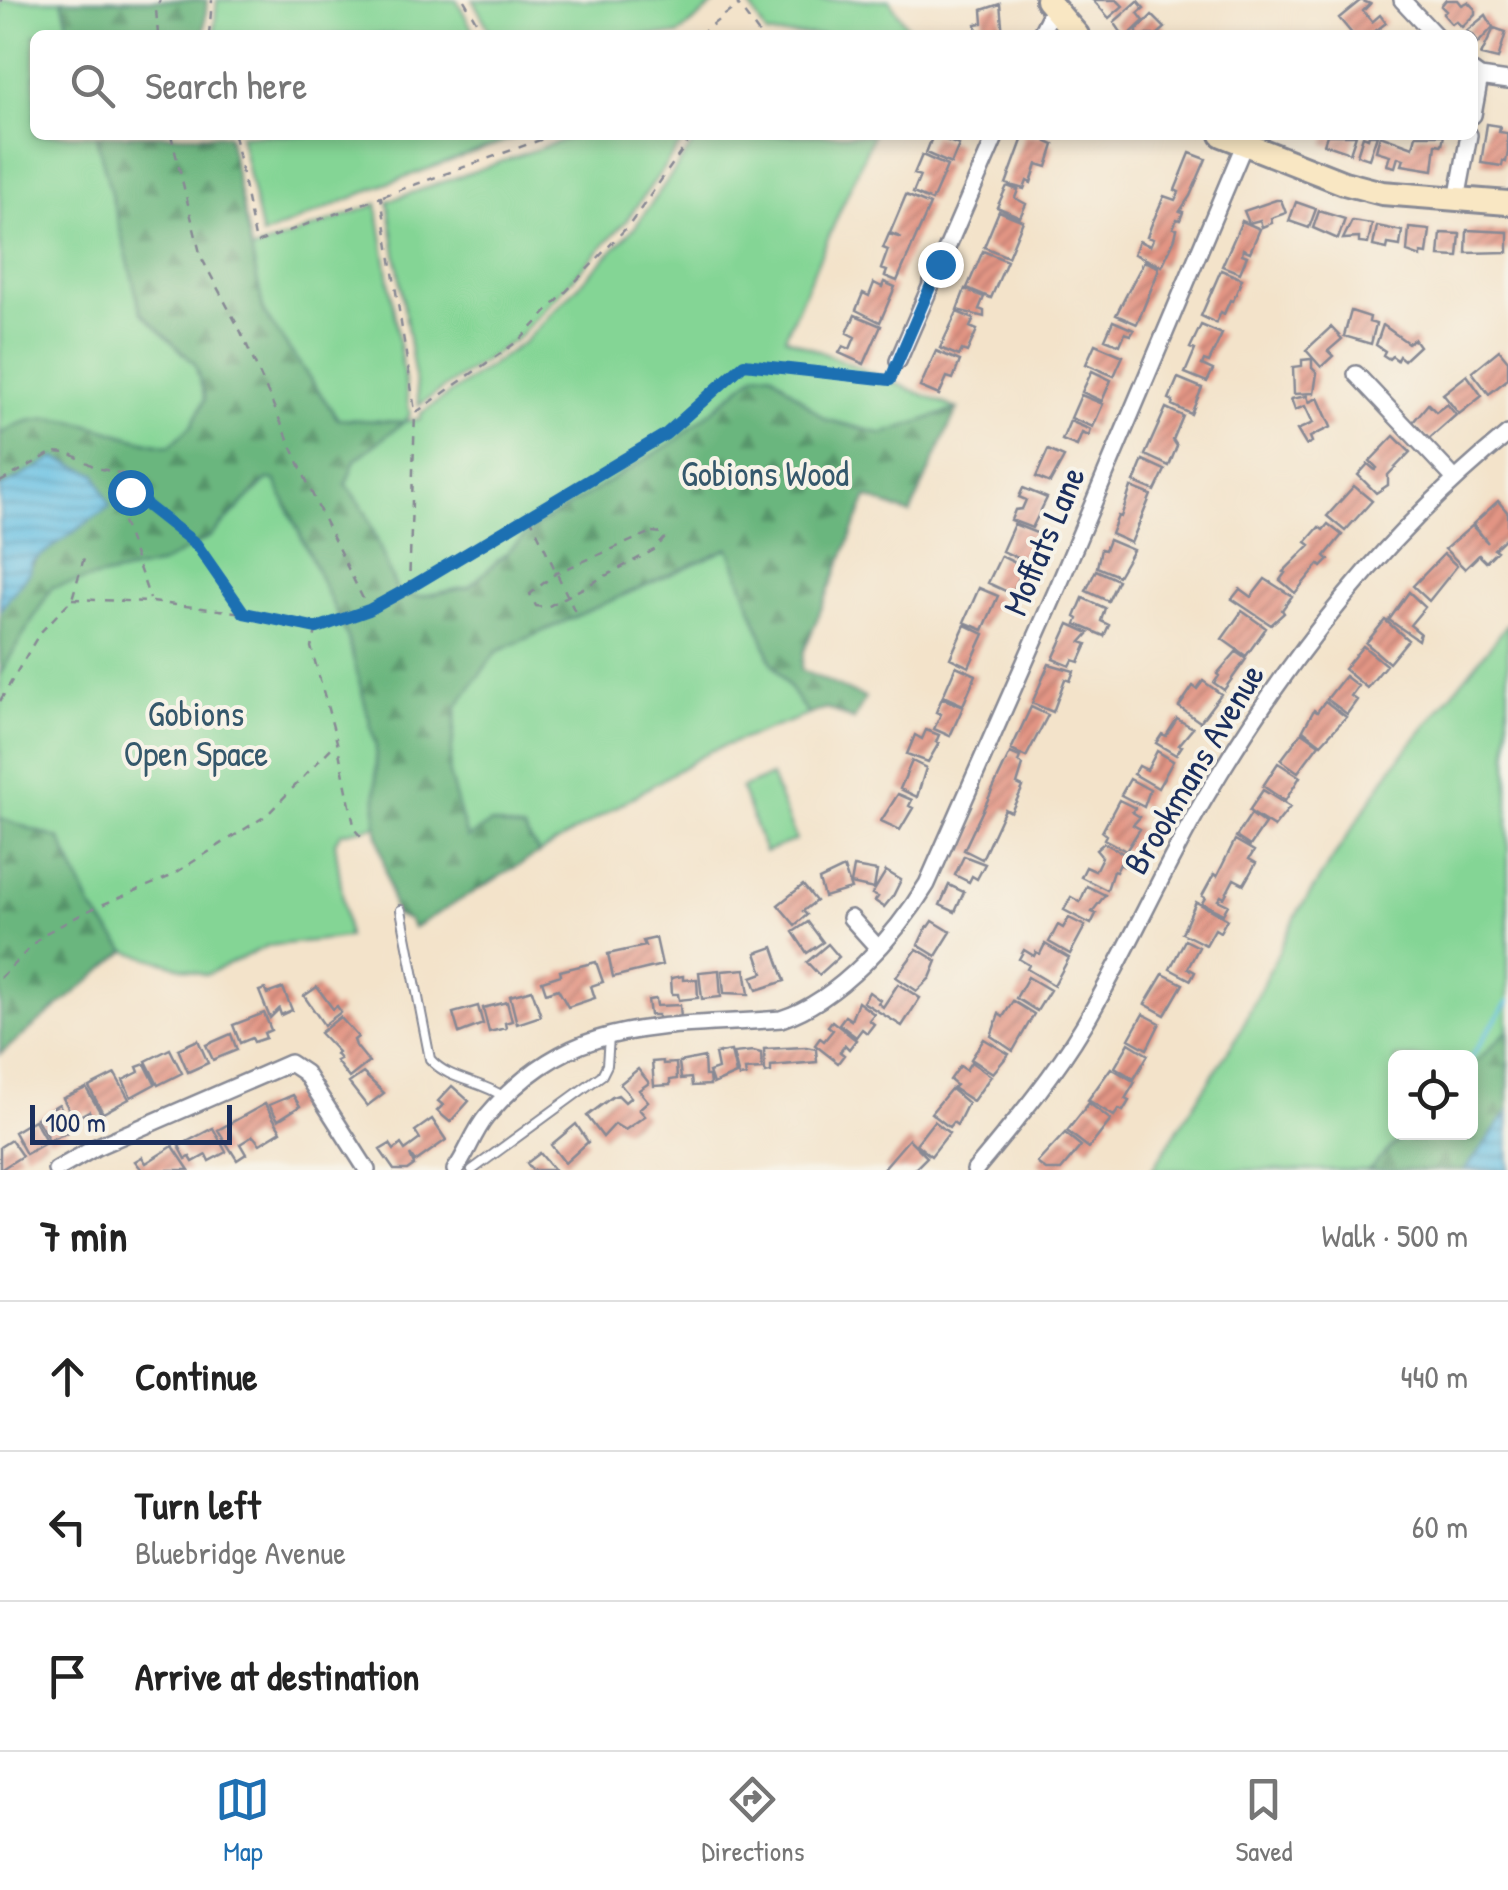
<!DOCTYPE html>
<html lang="en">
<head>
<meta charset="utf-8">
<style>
  body { margin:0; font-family:"Patrick Hand",sans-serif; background:#f6f6f6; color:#222 }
  .controls { position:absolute; right:30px; bottom:30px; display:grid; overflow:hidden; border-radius:15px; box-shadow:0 5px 15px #0003 }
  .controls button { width:90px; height:90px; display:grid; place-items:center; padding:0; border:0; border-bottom:2px solid #e0e0e0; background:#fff; color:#222; font:50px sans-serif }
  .scale { position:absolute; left:30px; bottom:25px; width:202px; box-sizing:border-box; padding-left:10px; border:5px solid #1b2f5e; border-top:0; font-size:28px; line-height:35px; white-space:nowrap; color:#1b2f5e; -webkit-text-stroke:8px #f7f3e8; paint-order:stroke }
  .stop { position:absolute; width:30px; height:30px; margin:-22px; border:8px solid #1f6fb2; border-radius:50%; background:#fff }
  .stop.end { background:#1f6fb2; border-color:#fff; box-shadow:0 2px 10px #0008 }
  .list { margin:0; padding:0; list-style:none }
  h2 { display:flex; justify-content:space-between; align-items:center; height:130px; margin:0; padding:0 40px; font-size:42px }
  h2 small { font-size:32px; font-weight:400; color:#767676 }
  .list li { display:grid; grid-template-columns:65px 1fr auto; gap:30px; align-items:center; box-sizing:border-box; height:150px; padding:0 40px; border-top:2px solid #e0e0e0 }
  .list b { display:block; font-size:38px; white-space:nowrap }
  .list p { margin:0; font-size:32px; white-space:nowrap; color:#767676 }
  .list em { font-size:32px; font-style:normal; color:#767676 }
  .icon { flex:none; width:55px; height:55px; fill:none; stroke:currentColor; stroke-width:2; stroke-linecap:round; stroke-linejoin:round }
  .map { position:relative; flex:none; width:1508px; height:1170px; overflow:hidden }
  .search { position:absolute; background:#fff; box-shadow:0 5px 15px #0003; left:30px; right:30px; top:30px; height:110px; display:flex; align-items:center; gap:25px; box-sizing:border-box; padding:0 35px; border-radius:15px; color:#767676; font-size:38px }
  .sheet { height:580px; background:#fff }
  nav { display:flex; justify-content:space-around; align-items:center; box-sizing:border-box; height:140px; border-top:2px solid #e0e0e0; background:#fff; font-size:28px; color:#767676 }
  nav a { display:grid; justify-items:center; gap:5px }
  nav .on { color:#1f6fb2 }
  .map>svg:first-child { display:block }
  .green { fill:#84d595; stroke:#50827a; stroke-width:2.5; fill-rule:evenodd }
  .forest { fill:url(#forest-firs); stroke:#43726e; stroke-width:2.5 }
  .water { fill:url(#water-rules); stroke:#4078a0; stroke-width:2.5 }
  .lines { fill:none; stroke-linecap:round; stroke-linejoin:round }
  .stream { stroke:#66c0e3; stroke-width:4 }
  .building { fill:url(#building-hatch) }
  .lane-casing { stroke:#878994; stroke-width:12 }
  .street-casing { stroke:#878994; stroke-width:20 }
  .secondary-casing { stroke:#878994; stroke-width:28 }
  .path { stroke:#878994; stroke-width:2.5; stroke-dasharray:8 8; stroke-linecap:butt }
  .lane { stroke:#fff; stroke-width:8 }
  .street { stroke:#fff; stroke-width:15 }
  .secondary { stroke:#f9e7c3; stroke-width:22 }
  .route { stroke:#1f6fb2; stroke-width:12 }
  .labels { text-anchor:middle; stroke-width:8; stroke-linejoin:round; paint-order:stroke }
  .park-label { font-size:35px; fill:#35586c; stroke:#f7f3e8 }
  .street-label { font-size:35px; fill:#1b2f5e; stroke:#f7f3e8 }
</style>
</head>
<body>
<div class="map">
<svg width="1508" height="1170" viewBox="0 0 1508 1170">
  <defs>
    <pattern id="forest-firs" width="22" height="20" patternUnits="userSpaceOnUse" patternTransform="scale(2.5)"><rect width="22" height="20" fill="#6bb67e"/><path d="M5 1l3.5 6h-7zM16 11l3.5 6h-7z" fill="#57946a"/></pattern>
    <pattern id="water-rules" width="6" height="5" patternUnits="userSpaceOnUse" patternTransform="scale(2.5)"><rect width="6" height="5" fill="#66c0e3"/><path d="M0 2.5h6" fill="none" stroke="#539cbb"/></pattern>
    <pattern id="building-hatch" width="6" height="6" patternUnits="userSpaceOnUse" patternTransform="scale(2.5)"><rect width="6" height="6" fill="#e39584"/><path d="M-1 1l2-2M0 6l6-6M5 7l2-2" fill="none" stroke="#b77a6f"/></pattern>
  </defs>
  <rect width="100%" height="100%" fill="#f7f3e8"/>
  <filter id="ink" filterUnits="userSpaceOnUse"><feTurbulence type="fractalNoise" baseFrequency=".01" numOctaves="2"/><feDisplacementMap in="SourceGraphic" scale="20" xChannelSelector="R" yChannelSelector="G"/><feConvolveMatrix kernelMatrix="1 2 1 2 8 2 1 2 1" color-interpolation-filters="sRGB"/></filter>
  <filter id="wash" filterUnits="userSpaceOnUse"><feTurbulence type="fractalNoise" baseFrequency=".0048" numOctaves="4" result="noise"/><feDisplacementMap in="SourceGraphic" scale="40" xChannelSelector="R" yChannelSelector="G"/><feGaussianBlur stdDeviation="2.25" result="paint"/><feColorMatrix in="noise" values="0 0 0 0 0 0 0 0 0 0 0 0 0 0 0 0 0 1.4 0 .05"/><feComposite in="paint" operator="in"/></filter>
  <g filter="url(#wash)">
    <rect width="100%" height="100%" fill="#f3e3ca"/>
    <path class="green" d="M0,0H62L71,35H35V135H96L141,311L195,364L205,399L192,425L171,446C114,441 52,395 0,435Z
      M217,0H457L475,35H214Z
      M473,0H719L678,35H492Z
      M747,0H889L913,35H767Z
      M240,135H522L375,188L262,236Z
      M578,135H687L626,221L519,337L419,405L388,201Z
      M699,135H873L785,337L957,409L883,434L824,419L771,373L756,374L677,440L535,527L469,587L419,597L398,594L367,515L346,484L355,460L403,422L338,419L264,313L251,251L377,204L410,415L405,421L420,419V414L524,342L635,227Z
      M268,479L275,480L348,638L376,746V826L341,833L335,842L348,937L267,946L206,975L126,951L92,909L60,839L0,818V673L52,587L161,564L211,536Z
      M730,547L771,661L808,715L710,751L539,853L524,830L491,823L467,839L448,774L457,706L496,652Z
      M1508,624V1170H1152L1237,1037L1298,912L1391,769ZM1396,1058H1470V1132H1396Z
      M771,776L796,840L765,852L741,788Z"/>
    <path class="forest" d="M62,0H207L204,35H71Z
      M96,135H228L264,313L338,419L404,422L355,460L346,484L367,515L398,594L419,597L469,587L535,527L677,440L756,374L771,372L824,419L882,434L957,409L910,514L867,497L804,651L801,670L865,698L854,720L826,708L808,715L771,661L729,548L496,652L457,706L449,774L467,838L491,823L524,830L539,853L413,928L409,920L395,915L376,826V746L348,638L275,480L267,479L211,536L161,564L52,587L0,674V610L38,557L55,458L0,488V435C52,395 114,441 170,446L192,425L205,399L195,364L141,312Z
      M0,818L60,839L92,909L126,951L0,1054Z
      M1508,1030V1170H1368L1406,1133L1470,1132L1471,1067Z"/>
    <path class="water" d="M55,458L96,474L110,506L32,562L29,572L0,610V488Z
      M1508,1112V1170H1465Z"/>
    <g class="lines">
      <path class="stream" d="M1470,1059L1508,1001"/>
    </g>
    <g id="blocks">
      <path class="building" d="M1093,0H1117L1123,6L1109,18Z
        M1361,0L1370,4L1363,11L1372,22L1380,15L1386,23L1370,35H1353L1339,18Z
        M1446,0H1458L1462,5L1468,2L1475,9V14L1462,27L1456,21L1452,24L1443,14L1446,11L1441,6Z
        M1138,1L1144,8L1138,13L1144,21L1129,35H1123L1114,22Z
        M1000,4L1003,35H977L976,24L983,23L982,10Z
        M1152,15L1165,28L1157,35H1137V30Z
        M1486,15L1493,27L1477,44L1473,35L1466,31Z
        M1494,28L1506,32L1498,59L1481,55Z
        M1487,124L1500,126L1499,132L1507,133L1508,151L1506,162L1503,161L1502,166L1481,163Z
        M933,135L959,145L951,164L926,153Z
        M1024,135H1051L1047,142L1054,145L1047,167L1037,164L1031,183L1027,181L1024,189L1006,184Z
        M1327,135H1356L1350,153L1324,144Z
        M1369,135H1377L1369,159L1357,155L1363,136L1368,138Z
        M1380,135L1413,147L1416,135H1444L1442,145L1436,144L1433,170L1402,165L1404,159L1398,157L1395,167L1387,165L1390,155L1376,151Z
        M1190,153L1206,159L1190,196L1180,211L1183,212L1180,220L1177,219L1173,228L1177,229L1175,238L1162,266L1134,254L1139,241L1150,246L1153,239L1147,237L1151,226L1164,196L1175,200L1179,192L1175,190Z
        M922,155L947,166L932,201L913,193L920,176L914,174Z
        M1007,186L1018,190L1015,198L1026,204L1020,217L997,207Z
        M906,195L930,205L897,281L885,276L887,271L881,269L888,250L883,248L889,234L902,238L890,233Z
        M1276,200H1281L1286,213L1271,218L1272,223L1262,227L1260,220L1249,223L1244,211Z
        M1296,202L1316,209L1309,228L1289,221Z
        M999,211L1023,221L1008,257L984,247Z
        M1319,211L1345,219L1338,239L1313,228Z
        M1242,221L1260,229L1250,252L1243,249L1242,254L1247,256L1240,273L1222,266Z
        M1352,221L1372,224L1368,244L1359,243V238L1343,239Z
        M1377,226L1402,231L1400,246L1388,244L1387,249L1373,246Z
        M1409,228L1430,230L1427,254L1421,253V257L1407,252Z
        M1467,230L1508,232V252L1466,253Z
        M1441,233L1460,234L1458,257L1439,256Z
        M983,251L1007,261L991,298L967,288Z
        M1144,261L1158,267V272L1137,324L1116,315Z
        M1221,270L1242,279L1233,301L1230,300L1224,314L1221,312L1216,323L1201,316Z
        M884,282L895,287L880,322L856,310L863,293L869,296L874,283L882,287Z
        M965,289L984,297L979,309L984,311V317L957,310Z
        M1351,311L1370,317L1369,322L1376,324L1371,344L1344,336Z
        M957,312L974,319L970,327L977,330L967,352L962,350L959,356L940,348Z
        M855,315L881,326L864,364L839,353L843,346L850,349L855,337L847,333Z
        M1113,321L1134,330L1131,335L1125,333L1120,345L1105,339Z
        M1201,325L1222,334L1209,362L1204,360L1202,365L1213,370L1207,382L1185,373L1195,350L1190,348Z
        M1383,325L1408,343L1414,339L1419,346L1404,360L1399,356L1397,360L1392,356L1389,359L1383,355L1385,351L1376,345Z
        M1331,327L1342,339L1328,351L1333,356L1321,367L1306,350Z
        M1095,344L1123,356L1114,376L1086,364Z
        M1499,350L1508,361V379L1489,394L1472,372Z
        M936,351L960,361L953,379L947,377L939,395L920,387Z
        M1312,359V368L1317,373L1314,393L1294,394L1293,367L1302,366V360Z
        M1092,371L1111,380L1102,401L1082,392Z
        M1467,375L1482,396L1459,414L1443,394Z
        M1178,378L1202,388L1191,414L1172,405L1173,401L1169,399Z
        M1081,395L1103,404L1093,427L1071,418Z
        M1307,396L1309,402L1318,398L1331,427L1310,437L1312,442L1306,445L1297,430L1313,423L1305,406L1295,410L1291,399Z
        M1428,404L1436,412L1447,404L1456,415L1429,439L1413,422Z
        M1166,408L1183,416L1173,440L1177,446L1169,466L1145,455Z
        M1070,421L1091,430L1089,436L1082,433L1077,446L1062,440Z
        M1394,436L1410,452L1388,475V485L1376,493L1358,475L1368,464L1375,470L1377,468L1370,461Z
        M1048,450L1064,457L1050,483L1036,477Z
        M1143,460L1165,470L1155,491L1134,482Z
        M1354,486L1372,501L1345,531L1327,516Z
        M1131,487L1151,495L1131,543L1111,534L1118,516L1121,517Z
        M1023,488L1047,498L1032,528L1011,520L1015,510L1022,509L1026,500L1019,497Z
        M1498,501L1508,513V536L1494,549L1497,551L1486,562L1479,555L1465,569L1445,549L1472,526L1488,543L1473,524Z
        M1014,524L1039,534L1027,562L1002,551Z
        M1328,524L1342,535L1325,556L1329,560L1322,567L1319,564L1295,593L1280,580L1285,573L1283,572L1310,545L1306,542L1319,527L1323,530Z
        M1109,540L1133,550L1118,576L1097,567L1101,549L1105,550Z
        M1444,554L1457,566L1429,601L1413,586Z
        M1001,556L1024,567L1012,594L988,583Z
        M1096,570L1118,580L1108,601L1086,591Z
        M1265,579L1292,596L1282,610L1284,613L1271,625L1232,599L1240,589L1251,597Z
        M979,588L998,596L983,630L964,622Z
        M1409,592L1425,607L1410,625L1420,633L1418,640L1389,620Z
        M1083,598L1105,608L1101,621L1109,625L1104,636L1076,624L1078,619L1075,617Z
        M1242,611L1266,628L1246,656L1222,639Z
        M1385,620L1408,640L1389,663L1366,643Z
        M1069,624L1089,633L1081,642L1087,644L1079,662L1073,660L1070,666L1053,659Z
        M965,625L984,634L969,667L950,658Z
        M1363,646L1386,665L1367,688L1344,669Z
        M1236,652L1246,659L1224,690L1214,683L1219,676L1217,674Z
        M1049,664L1074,671L1070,681L1065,679L1053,712L1032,703Z
        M956,666L976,675L963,705L943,696Z
        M1345,676L1358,686L1351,696L1357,700L1347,714L1327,699Z
        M1203,681L1221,694L1200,722L1179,707L1193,686L1197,689Z
        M942,698L963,707L950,736L934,729L941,714L936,712Z
        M1325,701L1346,717L1321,744L1303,730L1314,710L1317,712Z
        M1031,707L1048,715L1026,757L1011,750Z
        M1177,719L1193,728L1179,745L1182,746L1176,755L1156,743L1162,734L1166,736Z
        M926,730L939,735L936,742L939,743L928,762L907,754L915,735L922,739Z
        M1302,732L1319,744L1298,772L1281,760Z
        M1157,751L1173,761L1158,788L1134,774L1139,766L1147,770Z
        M1010,753L1020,757L1018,762L1023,765L1017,784L1023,787L1011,812L1005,809L982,859L964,850Z
        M912,761L926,768L917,797L900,789Z
        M1278,763L1300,777L1285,801L1263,786Z
        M1130,779L1150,790L1144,807L1121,795Z
        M1263,790L1290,807L1274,827L1249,811Z
        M898,794L912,800L909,806L913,808L900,830L881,821Z
        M1119,800L1135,808L1132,812L1140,817L1133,825L1140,829L1126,851L1104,839L1106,835L1102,832Z
        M1251,814L1265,824L1250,846L1236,837Z
        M1235,840L1254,851L1249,859L1256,863L1244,884L1234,879L1224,898L1221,896L1218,900L1228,905L1223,914L1202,903L1205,898L1202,896L1214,874L1217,876Z
        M1104,843L1128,856L1123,866L1120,864L1116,872L1113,871L1107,890L1081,877L1086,867L1095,871L1102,857L1096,850Z
        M964,856L985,864L977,879L972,876L969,882L955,875Z
        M854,867L877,871L874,889L851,884Z
        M844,868L851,889L824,897L819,880Z
        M886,871L901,880L893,896L884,907L875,901L878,897L872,894Z
        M803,885L816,901L803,911L807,915L795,925L778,905Z
        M949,885L964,892L955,912L940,905Z
        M1087,886L1105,895L1092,912L1096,914L1091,924L1064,910L1071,897L1080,902Z
        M1196,902L1227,919L1220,932L1215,929L1206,945L1182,933Z
        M1069,918L1085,926L1070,954L1049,942L1058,925L1063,928Z
        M933,921L951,932L936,956L918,945L927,926L929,927Z
        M808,922L823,942L807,953L793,932Z
        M656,938L662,965L613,977L608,954L645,946L643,941Z
        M1185,940L1199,947L1188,968L1195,972L1191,980L1170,969Z
        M828,944L839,957L819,975L807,962Z
        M1045,944L1069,958L1054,985L1027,969L1029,965L1019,959L1024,950L1034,956L1036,952L1040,954Z
        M773,947L785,981L757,990L752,977L763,973L756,953Z
        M917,949L937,961L930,978L917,991L896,977Z
        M596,962L603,982L591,986L595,998L568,1007L558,989L546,993L542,981L561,975L560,971Z
        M745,969L749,994L724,993L722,971Z
        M719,970L721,997L702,999L699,972Z
        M1163,974L1183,984L1165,1015L1145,1004Z
        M683,976V980L697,979L698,998L679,1000L678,994H672L671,978Z
        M1028,977L1050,990L1037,1011L1016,998Z
        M898,984L920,998L902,1026L863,1002L869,992L880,1000L878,1003L883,1007Z
        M317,987L333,1009L337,1006L341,1012L324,1025L304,996Z
        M283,988L292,1010L281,1015L279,1009L270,1018L259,991L265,989L267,994Z
        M532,990L541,1016L517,1024L510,996Z
        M656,999L657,1006L680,1005L681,1019L658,1021V1015H650L648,1000Z
        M1013,1001L1034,1014L1013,1051L991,1036L999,1014L1003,1017Z
        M507,1002L512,1021L505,1023L506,1028L489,1032L483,1008Z
        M858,1002L874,1014L869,1020L874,1024L867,1033L862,1029L856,1037L839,1024L845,1016L851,1020Z
        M478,1006L483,1024L459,1033L453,1013Z
        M264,1013L271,1030L264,1033L266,1038L254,1042L252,1038L240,1043L233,1025Z
        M1143,1014L1160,1023L1147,1049L1129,1039Z
        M340,1017L358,1037L354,1040L356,1046L369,1062L349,1078L336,1061L340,1059L336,1054L338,1052L320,1033Z
        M832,1021L856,1040L849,1049L845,1045L840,1052L844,1055L838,1063L815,1045L820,1038L824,1041L833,1030L828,1026Z
        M231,1034L237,1050L213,1060L206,1045Z
        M984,1039L1009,1054L993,1073L971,1059Z
        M198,1040L208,1063L188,1072L178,1049Z
        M1129,1043L1148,1055L1134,1079L1115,1067Z
        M806,1047L816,1049L817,1062L771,1066V1072L765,1073L764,1049Z
        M170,1049L182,1073L158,1085L146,1061Z
        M731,1051L736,1074L713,1084L709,1072L718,1069L715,1054Z
        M753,1051L761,1053L762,1069L745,1070L746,1076L739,1077L733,1053Z
        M704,1057L705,1076H709L710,1085L692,1086L691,1078L681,1079L679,1062Z
        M663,1061V1064L676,1063L677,1079L670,1080V1085L654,1086L652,1062Z
        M971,1062L991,1076L973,1101L953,1088L956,1085L950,1080L960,1066L966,1070Z
        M145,1064L155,1084L131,1097L123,1080L139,1072L137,1067Z
        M1111,1068L1135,1082L1125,1099L1129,1101L1123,1111L1119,1109L1114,1116L1088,1100Z
        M638,1069L649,1083L639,1090L648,1101L639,1109L645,1116L625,1130L615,1124L603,1137L587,1116L612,1097L618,1095L625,1102L631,1097L620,1084Z
        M363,1073L384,1093L367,1106L349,1083Z
        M115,1074L129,1099L103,1113L89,1087Z
        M452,1086L469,1101L450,1122L437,1111L443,1105L438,1101Z
        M86,1088L102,1115L94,1120L89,1111L74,1119L63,1098Z
        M951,1089L968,1103L957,1125L953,1122L949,1127L931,1113Z
        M293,1095L300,1106L278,1120L269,1105Z
        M1089,1103L1111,1120L1089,1148L1067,1131Z
        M59,1104L71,1126L65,1130L67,1133L49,1140L36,1118Z
        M265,1104L281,1131L260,1144L253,1136L240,1144L246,1154L237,1160L218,1130Z
        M432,1119L446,1140L415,1162L410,1155L414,1165L407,1170H394L380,1150L390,1144L394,1150L401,1144L405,1150L420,1139L415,1131Z
        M34,1120L47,1142L26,1154L14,1132Z
        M934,1121L949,1133L931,1156L916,1144Z
        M576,1124L588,1142L565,1163L551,1145Z
        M213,1128L226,1152L209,1161L206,1155L193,1162L190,1157L186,1159L179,1146Z
        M1065,1133L1081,1146L1061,1170H1046L1037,1163Z
        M909,1139L927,1157L914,1170H887L884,1168Z
        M11,1140L22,1156L0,1170V1147Z
        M173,1146L189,1170H142L135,1161L142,1157L146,1163Z
        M540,1153L554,1170H532L527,1163Z"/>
    </g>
  </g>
  <g filter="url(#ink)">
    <use href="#blocks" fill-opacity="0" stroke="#878994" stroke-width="2.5"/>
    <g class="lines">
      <g class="lane-casing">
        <path id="lane" d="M401,910L430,1059C449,1081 480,1080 504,1097
          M472,1170L602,1075L607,1065L609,1037"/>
      </g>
      <g class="street-casing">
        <path id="street" d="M1402,0L1435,35
          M1040,35L1053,9
          M1473,72L1480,77L1508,81
          M1473,115L1480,77
          M1457,200L1469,135
          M898,361L996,135
          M1356,374L1454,478
          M851,918L878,948
          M56,1170L96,1147L290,1063L305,1073L367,1170
          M455,1170C467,1154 473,1133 486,1117C572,1014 660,1029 781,1019C839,1000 896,935 927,884L1058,587L1244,145
          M975,1170C1014,1123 1053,1077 1084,1025C1128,951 1161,872 1205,798C1285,661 1385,534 1508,434"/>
      </g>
      <g class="secondary-casing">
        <path id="secondary" d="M1047,0L1077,35
          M1222,135L1344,183L1382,193L1508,203"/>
      </g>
      <path class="path" d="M464,0L484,35
        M738,0V5L760,35
        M0,1L2,0
        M158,35L156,9L160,0
        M209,35L212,0
        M699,35L738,5
        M171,135L201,257L241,332L319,509L368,609
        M234,135L256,243L381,197L415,411
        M383,196L554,135
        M0,482L53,452L69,453L97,468L132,476L121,516L150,599
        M130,492L196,544L243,612
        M530,517L577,616
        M652,532L663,533L665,538L654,550L547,607L536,606L530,594L556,573Z
        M409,588L415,413L521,339L630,224L693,135
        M72,599L151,602L244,613L317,629L369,610L666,434L744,365L890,380L892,376
        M317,629L311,647L337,742L355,830L362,838
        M0,701L39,634L72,599L86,551
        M0,978L44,934L92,909L169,877L267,815L337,742"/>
      <use href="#lane" class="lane"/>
      <use href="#street" class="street"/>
      <use href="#secondary" class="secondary"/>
    </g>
  </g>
  <g class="lines" filter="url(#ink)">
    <path class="route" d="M130,492L196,544L244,613L317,628L369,610L409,588L666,434L744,364L890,380L940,264"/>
  </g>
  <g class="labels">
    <g class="park-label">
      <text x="765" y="486">Gobions Wood</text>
      <text x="196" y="726">Gobions<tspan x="196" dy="40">Open Space</tspan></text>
    </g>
    <g class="street-label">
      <text transform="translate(1044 541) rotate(-67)" y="12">Moffats Lane</text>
      <text transform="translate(1194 769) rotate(-59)" y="12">Brookmans Avenue</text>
    </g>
  </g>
</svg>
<div class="controls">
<button><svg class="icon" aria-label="locate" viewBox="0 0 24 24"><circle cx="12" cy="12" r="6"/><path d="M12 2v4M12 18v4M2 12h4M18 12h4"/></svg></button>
</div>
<div class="scale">100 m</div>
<div class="stop" style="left:130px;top:492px"></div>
<div class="stop end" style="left:940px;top:264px"></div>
<div class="search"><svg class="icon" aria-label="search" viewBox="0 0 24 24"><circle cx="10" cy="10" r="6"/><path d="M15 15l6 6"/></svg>Search here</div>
</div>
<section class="sheet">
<h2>7 min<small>Walk · 500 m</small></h2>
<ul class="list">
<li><svg class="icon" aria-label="ahead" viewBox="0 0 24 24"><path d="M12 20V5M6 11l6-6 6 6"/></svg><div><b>Continue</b></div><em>440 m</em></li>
<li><svg class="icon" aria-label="left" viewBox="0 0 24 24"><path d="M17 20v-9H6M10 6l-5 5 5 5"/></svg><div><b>Turn left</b><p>Bluebridge Avenue</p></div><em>60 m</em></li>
<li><svg class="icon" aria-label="arrive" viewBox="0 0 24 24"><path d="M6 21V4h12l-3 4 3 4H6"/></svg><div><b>Arrive at destination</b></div></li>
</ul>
</section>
<nav>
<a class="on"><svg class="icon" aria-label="map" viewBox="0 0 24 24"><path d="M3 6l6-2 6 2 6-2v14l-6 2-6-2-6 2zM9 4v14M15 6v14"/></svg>Map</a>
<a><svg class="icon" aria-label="directions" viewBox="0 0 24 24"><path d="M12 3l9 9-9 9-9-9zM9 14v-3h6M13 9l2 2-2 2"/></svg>Directions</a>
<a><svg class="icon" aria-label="saved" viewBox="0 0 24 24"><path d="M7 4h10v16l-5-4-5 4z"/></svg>Saved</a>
</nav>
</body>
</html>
